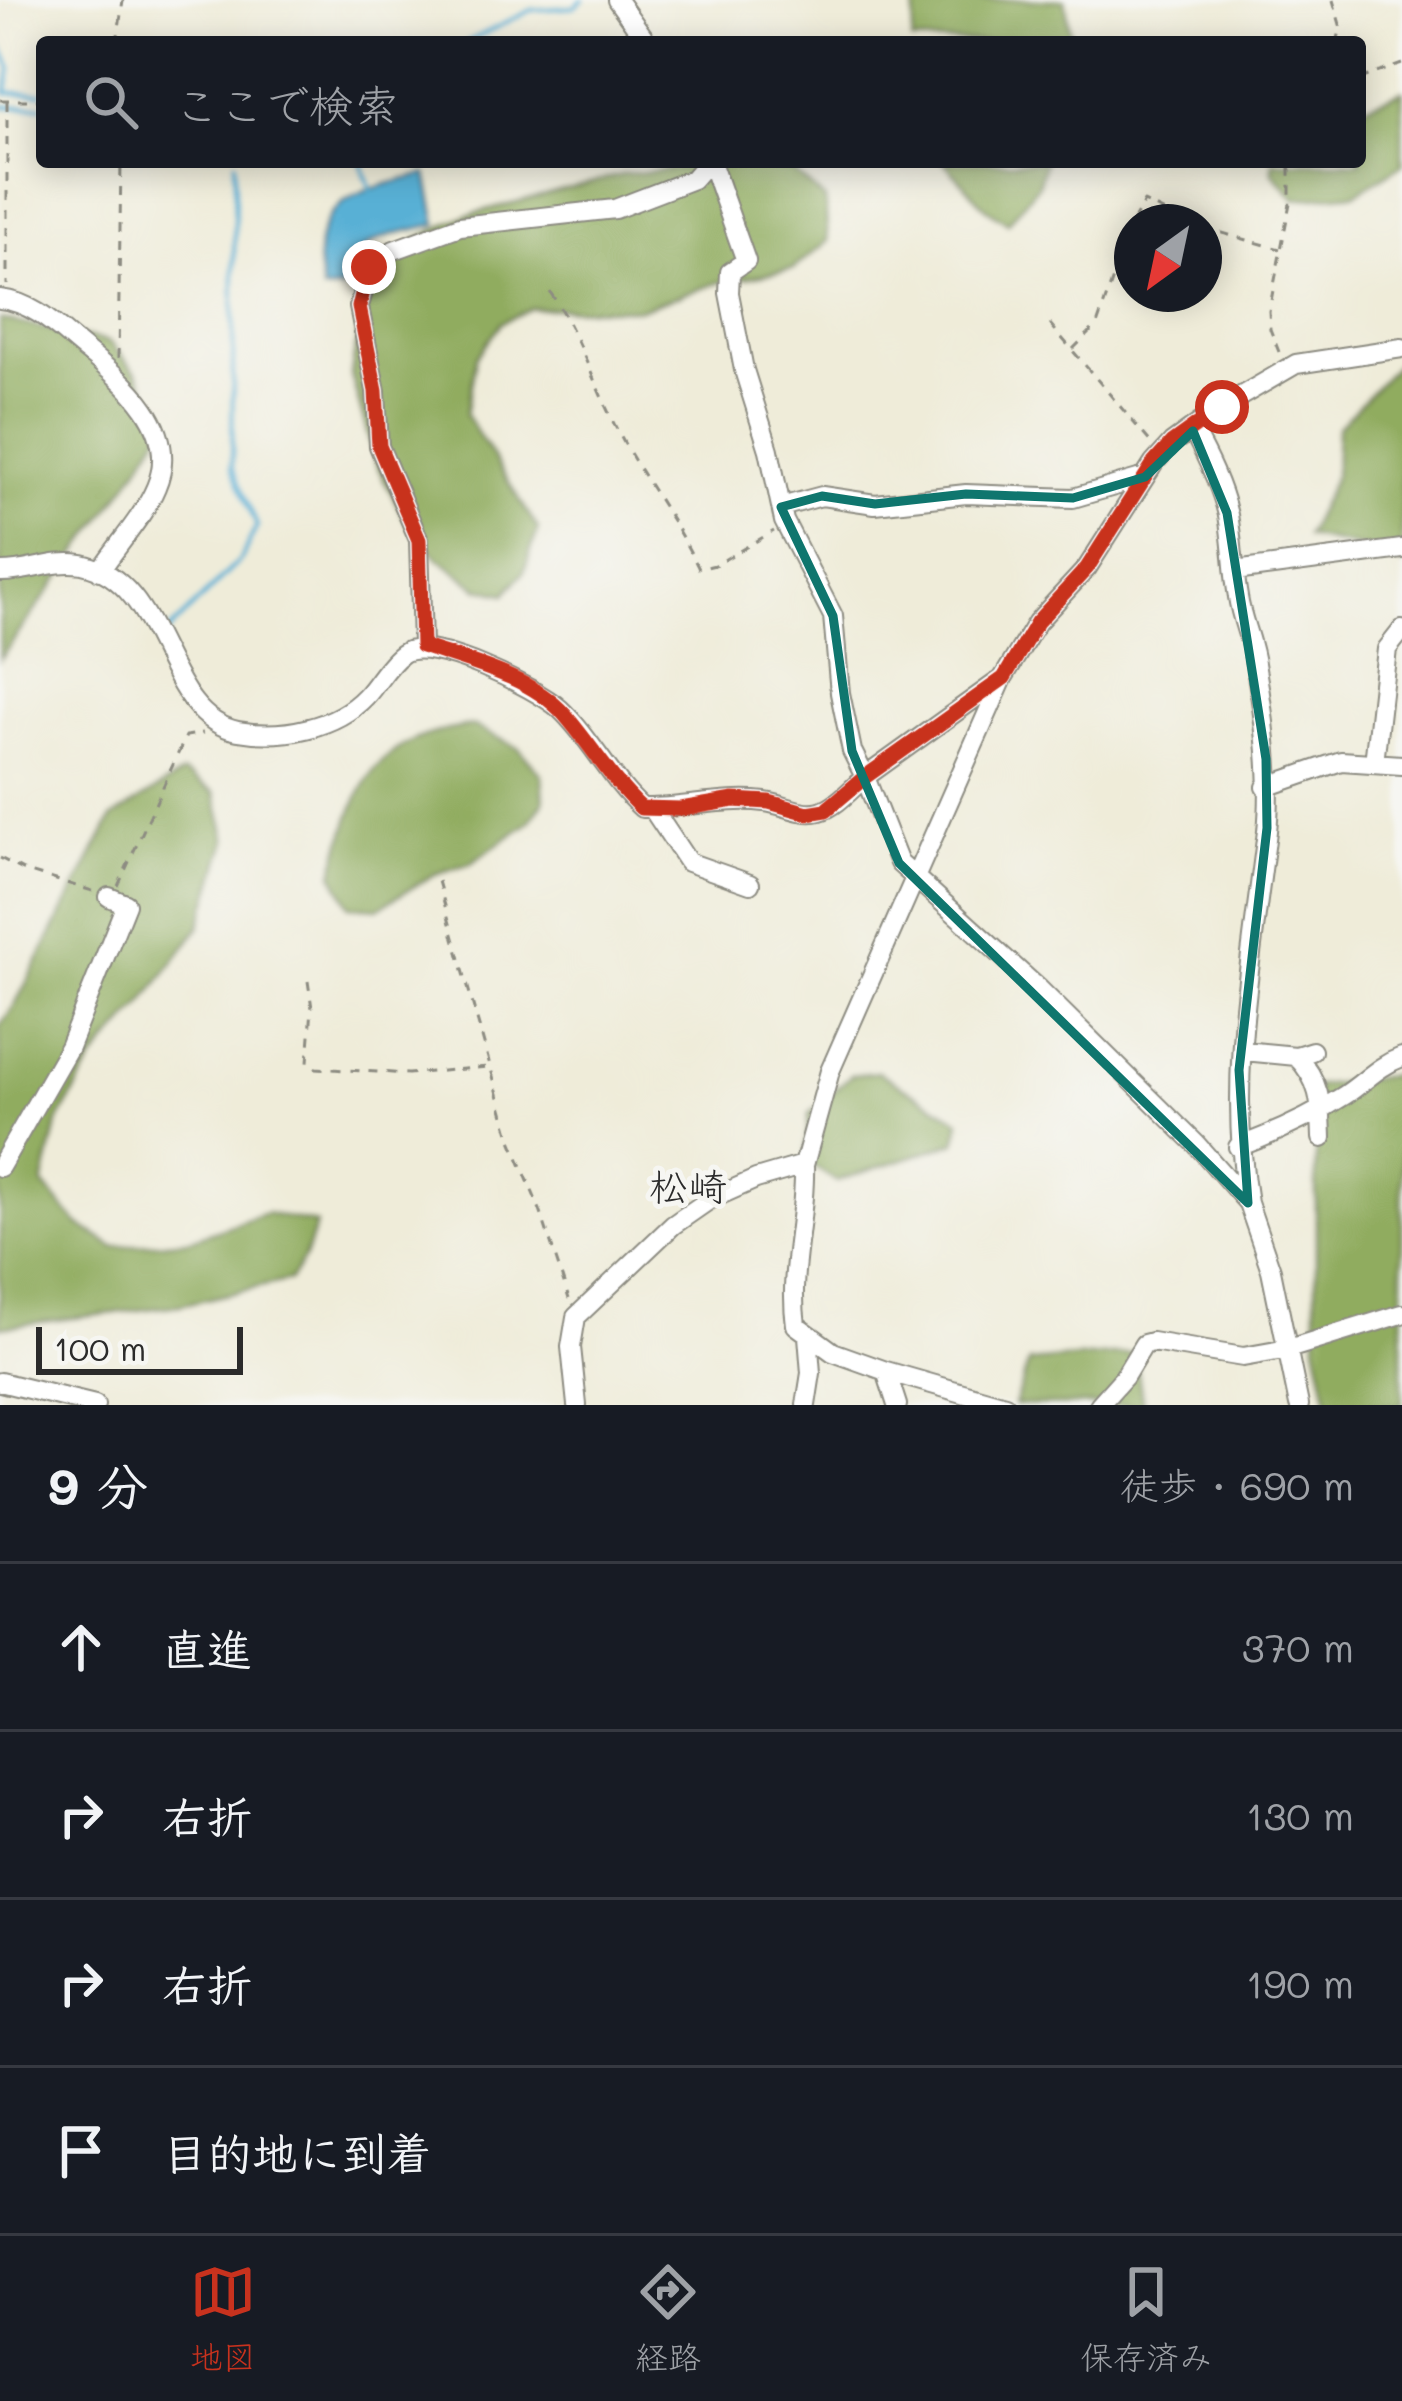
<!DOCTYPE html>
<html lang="ja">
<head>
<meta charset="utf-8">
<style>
  body { margin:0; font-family:Mali,"Klee One",sans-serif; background:#20242c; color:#f1f3f6 }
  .compass { position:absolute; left:1114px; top:204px; width:108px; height:108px; border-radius:50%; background:#171b24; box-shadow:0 6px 30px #0003; rotate:213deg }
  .scale { position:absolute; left:36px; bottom:30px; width:207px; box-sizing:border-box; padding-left:12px; border:6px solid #2b2b2b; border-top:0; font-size:33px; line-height:42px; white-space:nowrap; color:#2b2b2b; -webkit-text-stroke:9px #f6f6f2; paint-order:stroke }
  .stop { position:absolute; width:36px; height:36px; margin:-27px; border:9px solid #c8321e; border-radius:50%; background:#fff }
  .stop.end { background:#c8321e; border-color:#fff; box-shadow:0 3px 12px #0008 }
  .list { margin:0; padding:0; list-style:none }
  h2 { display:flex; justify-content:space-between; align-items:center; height:156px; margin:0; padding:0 48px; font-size:51px }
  h2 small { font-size:39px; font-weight:400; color:#9ea1a6 }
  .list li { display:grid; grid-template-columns:78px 1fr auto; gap:36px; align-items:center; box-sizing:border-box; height:168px; padding:0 48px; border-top:3px solid #363941 }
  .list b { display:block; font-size:45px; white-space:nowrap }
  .list em { font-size:39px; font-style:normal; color:#9ea1a6 }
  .icon { flex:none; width:66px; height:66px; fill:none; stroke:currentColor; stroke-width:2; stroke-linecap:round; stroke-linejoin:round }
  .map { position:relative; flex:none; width:1402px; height:1405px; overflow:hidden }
  .search { position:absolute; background:#171b24; box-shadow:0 6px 30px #0003; left:36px; right:36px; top:36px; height:132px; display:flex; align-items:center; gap:30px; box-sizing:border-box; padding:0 42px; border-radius:12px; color:#9ea1a6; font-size:45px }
  .sheet { height:828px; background:#171b24 }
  nav { display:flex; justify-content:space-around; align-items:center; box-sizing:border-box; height:168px; border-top:3px solid #363941; background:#171b24; font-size:33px; color:#9ea1a6 }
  nav a { display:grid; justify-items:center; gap:6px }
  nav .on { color:#c8321e }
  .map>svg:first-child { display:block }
  .forest { fill:#90ac5e; stroke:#5e6c44; stroke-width:3 }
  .water { fill:#58b0d5; stroke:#426e80; stroke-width:3 }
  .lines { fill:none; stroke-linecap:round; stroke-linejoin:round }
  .stream { stroke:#58b0d5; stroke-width:4.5 }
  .minor-casing { stroke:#8d8c82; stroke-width:22 }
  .path { stroke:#8d8c82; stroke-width:3; stroke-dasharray:9 9; stroke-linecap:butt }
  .minor { stroke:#fff; stroke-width:18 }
  .route { stroke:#c8321e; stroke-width:15 }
  .marked { fill:none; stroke:#0f766e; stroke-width:9; stroke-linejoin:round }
  .labels { text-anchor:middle; stroke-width:10; stroke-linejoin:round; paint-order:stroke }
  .quarter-label { font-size:39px; fill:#2b2b2b; stroke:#f6f6f2 }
</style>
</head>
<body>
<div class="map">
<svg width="1402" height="1405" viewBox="0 0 1402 1405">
  <rect width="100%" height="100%" fill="#f6f6f2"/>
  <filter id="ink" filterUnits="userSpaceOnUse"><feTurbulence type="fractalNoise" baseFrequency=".00833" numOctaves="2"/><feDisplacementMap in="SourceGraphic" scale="24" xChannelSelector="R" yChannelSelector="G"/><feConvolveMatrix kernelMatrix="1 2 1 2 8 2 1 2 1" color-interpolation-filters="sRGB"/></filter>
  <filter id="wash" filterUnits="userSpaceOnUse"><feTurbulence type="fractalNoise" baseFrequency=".004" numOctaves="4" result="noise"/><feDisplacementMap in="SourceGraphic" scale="48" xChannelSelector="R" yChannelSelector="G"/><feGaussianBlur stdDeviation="2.7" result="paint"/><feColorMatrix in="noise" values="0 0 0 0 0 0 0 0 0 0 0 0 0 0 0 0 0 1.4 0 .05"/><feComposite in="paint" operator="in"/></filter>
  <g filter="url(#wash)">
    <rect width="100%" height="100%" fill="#efecd9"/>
    <path class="forest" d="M916,0H1065L1072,42H912Z
      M1402,91V165L1356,193L1295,199L1273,173V162H1360V108Z
      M944,162H1045L1038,185L1008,223L986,208Z
      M717,165L792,171L825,199L828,241L793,269L717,283L639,309L531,308L501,323L476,358L466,415L538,529L524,572L505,594L478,588L439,559L409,527L376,464L351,375L362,307L416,239L467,215L624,174Z
      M0,319L109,342L139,375L164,427L127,485L0,659Z
      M1402,359V564L1377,551L1306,536L1335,476L1337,428Z
      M474,726L519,748L542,775L544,801L529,823L471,863L435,874L378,908L350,906L333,873C358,783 372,737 474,726Z
      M183,773L215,793L227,840L200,926L144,1002L91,1063L57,1124L43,1185L78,1224L114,1247L188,1240L266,1213L316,1224L305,1256L290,1280L180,1305L0,1327V1026L16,1003L112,818Z
      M878,1072L960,1120L956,1142L836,1181L805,1161L809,1114L851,1075Z
      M1402,1074V1405H1329L1316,1344V1086Z
      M1135,1353L1143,1405H1014L1029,1362Z"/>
    <path class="water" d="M427,174L437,224C389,236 355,235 342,289L323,291C302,202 354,191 427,174Z"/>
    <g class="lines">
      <path class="stream" d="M467,42L532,10L574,7L583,0
        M0,45L11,68L7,93H42
        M0,107L42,106
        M361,162L371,190
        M165,635L241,559L257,526L232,467L235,162"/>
    </g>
  </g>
  <g filter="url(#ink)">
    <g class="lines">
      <g class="minor-casing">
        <path id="minor" d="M617,0L647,42
          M711,162L746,261L730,272L729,293L744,370L769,450L784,521L833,616L840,693L852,751L865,777L1003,678
          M0,299C34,302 60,330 85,350C125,382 181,429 156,487C144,516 118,544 100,571
          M1193,431C1207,457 1221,485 1228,515C1233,542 1233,570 1238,597C1241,618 1250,637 1254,658C1264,712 1273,776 1267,831C1252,955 1227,1079 1248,1203
          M781,507L822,496L875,504L966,494L1073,498L1145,477
          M1235,571L1402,549
          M0,572C27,573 54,559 82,564C168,582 160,716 238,731C282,739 336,728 366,696C378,683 388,664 402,654C429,634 536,688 560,709C591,738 610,779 642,808C683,809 724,797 765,802C783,804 802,816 820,811C836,807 852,788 865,777L899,863L1039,989L1196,1144L1248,1203L1271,1270L1299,1405
          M422,646L419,540L379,446L376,391L359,307L369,267L394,250L460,226L615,209L693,179L708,162
          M1374,763L1387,649L1402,630
          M1266,787L1341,761L1402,765
          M652,808L688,862L750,884
          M1244,1051L1296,1056L1312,1051
          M1296,1056C1321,1081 1321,1104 1322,1138
          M1238,1147C1276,1133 1311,1117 1345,1095C1366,1081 1378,1066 1402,1057
          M804,1165C806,1219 788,1271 796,1325L833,1352L886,1371L897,1405
          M0,1167L69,1047L126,904L109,897
          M886,1371L1005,1405
          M0,1382L95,1405
          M577,1405L571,1347L576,1317L673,1225L709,1200L756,1179L804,1165L830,1071L1003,678L1037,622L1087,568L1154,463L1172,443L1222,407L1296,364L1402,348
          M806,1405L811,1373L808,1336
          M1099,1405L1124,1377L1144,1344L1152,1342L1243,1357L1288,1349L1402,1314"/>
      </g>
      <path class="path" d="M1333,0L1341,28L1337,42
        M117,42L123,0
        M1360,79L1402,64
        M0,100H42
        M7,101V285
        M1133,222L1144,202L1186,222
        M1204,228L1280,249
        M550,292C581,338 596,392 623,441C648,485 677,524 699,569L715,565L774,531
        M1050,324L1152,444
        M1073,349L1097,325L1132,224
        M1279,352L1270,329L1269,311L1290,203V162
        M118,358L121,162
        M0,858L23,870L96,892
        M438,881L511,1140L540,1210L569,1299
        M118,886L186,736L203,733
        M308,981L312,1008L308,1062L316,1068L408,1074L487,1067"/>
      <use href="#minor" class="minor"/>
    </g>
  </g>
  <g class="lines" filter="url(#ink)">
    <path class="route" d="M369,267L359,307L376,391L379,446L419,540L422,646C468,662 530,676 564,714C591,745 611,780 641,808L681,809L734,800L769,802L808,813L826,810L865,777L1004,678L1037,622L1087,568L1154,463L1172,443L1222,407"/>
  </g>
  <path class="marked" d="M1193,431L1227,513L1266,759L1267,828L1239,1070L1248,1203L899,863L852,751L833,616L781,507L822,496L875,504L966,494L1073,498L1145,477Z"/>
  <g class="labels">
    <g class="quarter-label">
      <text x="688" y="1201">松崎</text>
    </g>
  </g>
</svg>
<svg class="compass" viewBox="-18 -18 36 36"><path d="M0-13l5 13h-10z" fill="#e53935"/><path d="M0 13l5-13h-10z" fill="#9ea1a6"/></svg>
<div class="scale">100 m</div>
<div class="stop" style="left:1222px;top:407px"></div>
<div class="stop end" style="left:369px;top:267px"></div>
<div class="search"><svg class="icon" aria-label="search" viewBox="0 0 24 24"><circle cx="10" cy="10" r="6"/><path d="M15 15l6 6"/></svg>ここで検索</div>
</div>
<section class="sheet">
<h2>9 分<small>徒歩 · 690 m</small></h2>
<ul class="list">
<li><svg class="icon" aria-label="ahead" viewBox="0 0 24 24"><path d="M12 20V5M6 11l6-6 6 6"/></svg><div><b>直進</b></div><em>370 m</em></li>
<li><svg class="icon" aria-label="right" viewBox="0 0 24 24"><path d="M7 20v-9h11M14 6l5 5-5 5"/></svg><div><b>右折</b></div><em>130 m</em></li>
<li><svg class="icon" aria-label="right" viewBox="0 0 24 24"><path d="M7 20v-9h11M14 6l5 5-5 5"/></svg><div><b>右折</b></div><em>190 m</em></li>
<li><svg class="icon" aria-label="arrive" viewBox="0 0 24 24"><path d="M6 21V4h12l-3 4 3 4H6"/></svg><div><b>目的地に到着</b></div></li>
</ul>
</section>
<nav>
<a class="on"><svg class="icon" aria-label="map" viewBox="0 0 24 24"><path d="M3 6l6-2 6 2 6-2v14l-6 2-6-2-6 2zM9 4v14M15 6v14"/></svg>地図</a>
<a><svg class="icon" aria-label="directions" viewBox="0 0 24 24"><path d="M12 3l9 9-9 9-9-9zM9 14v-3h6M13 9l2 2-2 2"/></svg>経路</a>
<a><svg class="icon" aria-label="saved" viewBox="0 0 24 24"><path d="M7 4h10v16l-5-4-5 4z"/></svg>保存済み</a>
</nav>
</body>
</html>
